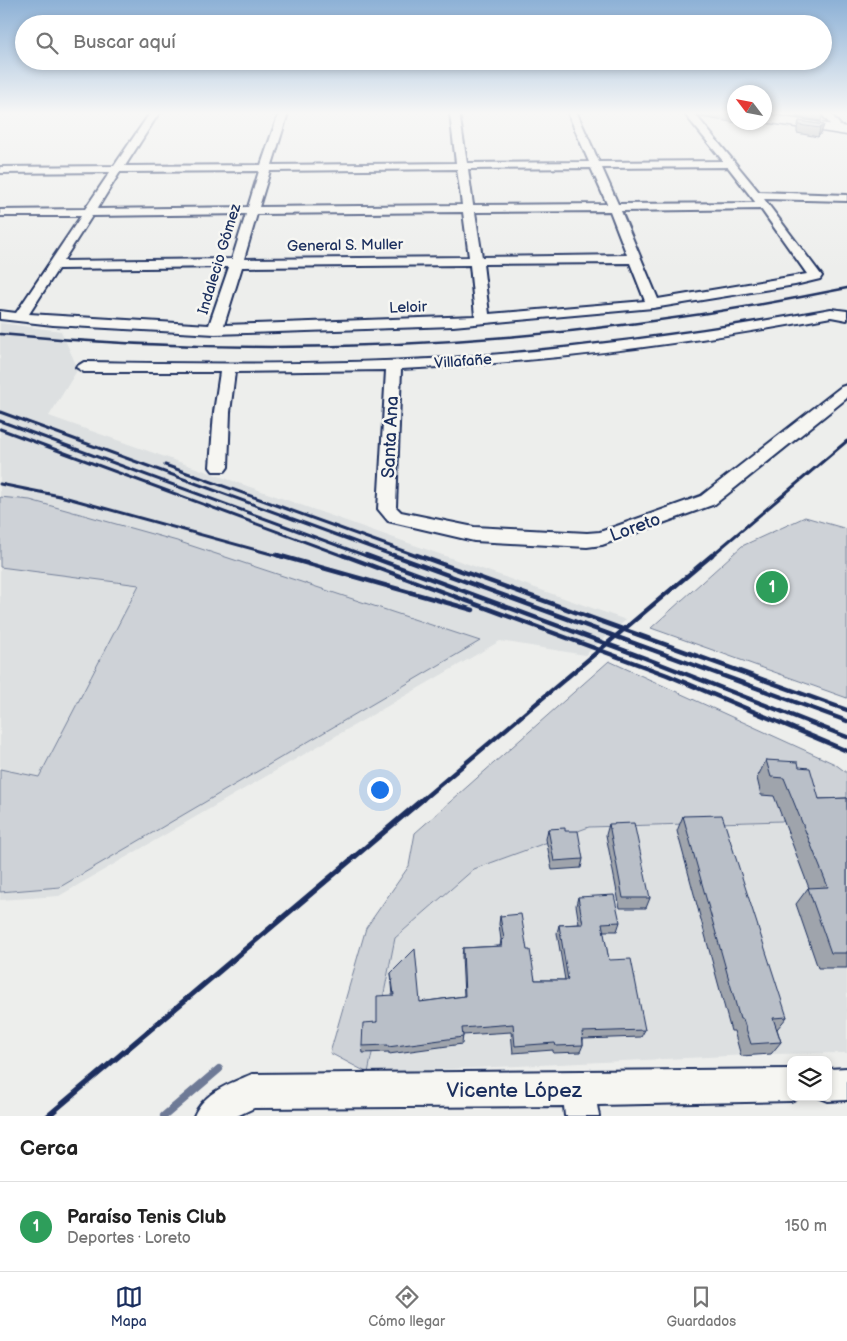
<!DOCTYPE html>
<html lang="es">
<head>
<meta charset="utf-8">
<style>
  body { margin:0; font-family:"Balsamiq Sans",sans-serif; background:#f6f6f6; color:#222 }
  .controls { position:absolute; right:15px; bottom:15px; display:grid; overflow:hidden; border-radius:10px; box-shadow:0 2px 8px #0003 }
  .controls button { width:45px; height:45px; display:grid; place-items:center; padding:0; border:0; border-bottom:1px solid #e0e0e0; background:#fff; color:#222; font:25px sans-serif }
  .compass { position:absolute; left:727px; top:85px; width:45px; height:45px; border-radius:50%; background:#fff; box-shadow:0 2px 8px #0003; rotate:302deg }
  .you { position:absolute; left:379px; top:789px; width:18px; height:18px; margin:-12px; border:4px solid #fff; border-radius:50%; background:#1a73e8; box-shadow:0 0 0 8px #1a73e833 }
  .badge { display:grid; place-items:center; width:32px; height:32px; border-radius:50%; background:#1b2f5e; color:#fff; font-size:16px; font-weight:700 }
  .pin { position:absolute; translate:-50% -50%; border:2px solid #fff; box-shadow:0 1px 5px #0006 }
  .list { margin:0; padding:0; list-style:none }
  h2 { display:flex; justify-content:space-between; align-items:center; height:65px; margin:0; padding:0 20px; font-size:21px }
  h2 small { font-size:16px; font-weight:400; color:#767676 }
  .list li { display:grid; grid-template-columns:32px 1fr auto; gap:15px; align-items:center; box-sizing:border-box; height:90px; padding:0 20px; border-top:1px solid #e0e0e0 }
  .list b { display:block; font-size:19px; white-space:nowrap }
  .list p { margin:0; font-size:16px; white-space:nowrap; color:#767676 }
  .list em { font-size:16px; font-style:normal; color:#767676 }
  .icon { flex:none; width:28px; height:28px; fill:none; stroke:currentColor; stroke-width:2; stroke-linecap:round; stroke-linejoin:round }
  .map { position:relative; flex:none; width:847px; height:1116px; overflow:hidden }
  .search { position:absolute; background:#fff; box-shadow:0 2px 8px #0003; left:15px; right:15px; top:15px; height:55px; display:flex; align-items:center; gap:12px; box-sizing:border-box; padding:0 18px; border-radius:28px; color:#767676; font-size:19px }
  .sheet { height:155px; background:#fff }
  nav { display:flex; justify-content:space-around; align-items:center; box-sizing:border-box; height:70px; border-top:1px solid #e0e0e0; background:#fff; font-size:14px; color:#767676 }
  nav a { display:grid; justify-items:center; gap:2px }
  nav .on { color:#1b2f5e }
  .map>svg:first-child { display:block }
  .built { fill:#dde0e1 }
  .green { fill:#ced2d7; stroke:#74809a }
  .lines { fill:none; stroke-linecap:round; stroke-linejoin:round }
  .stream { stroke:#6e7a96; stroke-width:8 }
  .minor-casing { stroke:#1b2f5e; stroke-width:4 }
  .secondary-casing { stroke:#1b2f5e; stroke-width:3 }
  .minor { fill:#f6f6f2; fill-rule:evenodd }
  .secondary { fill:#f6f6f2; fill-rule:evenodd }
  .rail-far3 { stroke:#1b2f5e; stroke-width:2.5 }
  .rail-far2 { stroke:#1b2f5e; stroke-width:3 }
  .rail-far1 { stroke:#1b2f5e; stroke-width:4.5 }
  .rail { stroke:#1b2f5e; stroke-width:5.5 }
  .wall { fill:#9fa4ac; stroke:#1b2f5e }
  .shaded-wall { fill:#82868c; stroke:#1b2f5e }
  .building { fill:#b9bfc8; stroke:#1b2f5e }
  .labels { text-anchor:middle; stroke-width:5; stroke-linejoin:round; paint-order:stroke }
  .far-street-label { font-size:15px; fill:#1b2f5e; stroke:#f6f6f2 }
  .street-label { font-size:18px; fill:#1b2f5e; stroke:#f6f6f2 }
  .near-street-label { font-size:21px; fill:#1b2f5e; stroke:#f6f6f2 }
</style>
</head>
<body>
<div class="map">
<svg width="847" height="1116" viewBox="0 0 847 1116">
  <rect width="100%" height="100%" fill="#edeeec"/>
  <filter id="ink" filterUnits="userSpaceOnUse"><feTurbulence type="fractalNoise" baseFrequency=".02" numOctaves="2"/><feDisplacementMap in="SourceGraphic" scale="10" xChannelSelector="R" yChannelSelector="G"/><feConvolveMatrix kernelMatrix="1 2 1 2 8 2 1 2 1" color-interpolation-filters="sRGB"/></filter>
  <g filter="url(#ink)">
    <path class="built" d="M0,323L61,331L78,369L49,416L626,620L585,655L500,641L59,896L0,900Z
      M847,819V1053L771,1054L368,1073L395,938L474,869L589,827Z"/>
    <path class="green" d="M0,497L30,500L177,541L480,641L60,887L0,892V769L39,777L139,585L0,567Z
      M805,517L847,529V698L651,628L742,546Z
      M609,661L835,764L847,773V819L589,827L474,869L395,938L368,1073L330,1053L366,928L409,866L415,833Z"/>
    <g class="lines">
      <path class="stream" d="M164,1116L219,1069"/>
      <g class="minor-casing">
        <path id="minor" d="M150,113H159L125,166L261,165L279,113H288L272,165L456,163L450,113H459L467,163L589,162L568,113H577L599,162L723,161L684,113H694L759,192L847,195V201L764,199L822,276L820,279L795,285L653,308L453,326L215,334L53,325L0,319V311L16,313L81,216H0V210L85,209L110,172L0,173V167L114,166ZM728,167L756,203L618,204L602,168ZM591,168L607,204L473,205L468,169ZM457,169L462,205L259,207L270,171ZM259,171L248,207L97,209L120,172ZM761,209L807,274L658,299L621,211ZM610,211L627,255L482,257L475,212ZM463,212L469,257L244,259L257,214ZM246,214L232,259L63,261L92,216ZM630,263L645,301L489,314L483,264ZM470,265L475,316L224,325L242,267ZM229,267L209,325L29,314L58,269Z
          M821,113H830L840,125L838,127H832Z
          M831,309L847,311V320L831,317C689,344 546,362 401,369L396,507L401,512L474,527L587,533L600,532L701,496L841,387L847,385V398L715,504L602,545L587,547L474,541L388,521L378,509L386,370L235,372L230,412L228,467L225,471H213L210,467L214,412L220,372H84L76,367L84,362C206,364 328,365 450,358C578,349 705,332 831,309Z
          M847,1068V1100L828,1101L818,1097H828V1069Z
          M791,1069V1097H801L791,1101L597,1105L599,1116H565L564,1106L254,1108L237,1116H194C204,1092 229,1084 252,1074Z"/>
      </g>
      <g class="secondary-casing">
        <path id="secondary" d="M764,114L847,127V135L764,122Z"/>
      </g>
      <use href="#minor" class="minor"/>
      <use href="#secondary" class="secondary"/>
      <path class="rail-far3" d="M0,334C283,361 569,345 847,288"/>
      <path class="rail-far2" d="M0,412L397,557
        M0,421L369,557
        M0,429L346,557
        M165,465L420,557
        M0,484L60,496L282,557
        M710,557L847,441"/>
      <path class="rail-far1" d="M277,555L473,610
        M343,555L667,675L847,751
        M366,555L645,658L847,737
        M393,555L847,721
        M417,555L847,710
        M422,800L712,555"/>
      <path class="rail" d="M48,1116L423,799"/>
    </g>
    <path class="wall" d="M696,113H734V122H738L737,123L700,117Z
      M796,113H823L821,121L796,117Z
      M799,121L824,125L821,133L818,137L797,133V129Z
      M766,760L799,767L819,799L847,798V968H818L796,904L808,888H809L774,796L761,795L757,778Z
      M683,816L787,1017L777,1029L781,1042L771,1054L741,1056L734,1031H731L677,831Z
      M609,824L650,898L646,908H620L606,835Z
      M548,829L565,831L583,859L581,868L552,870L546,839Z
      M578,897L620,922L617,931H603L609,960L645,1030L641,1037L583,1039V1045L580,1052L553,1053V1050L513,1053L511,1032L463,1035L462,1044L389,1054V1052L363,1053L362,1046L393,995L391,973L420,1002L464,996L462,956L463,948L500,946L501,940L499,924L500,916L527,950L535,980H565L557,933L559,925L579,924L576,905Z"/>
    <path class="shaded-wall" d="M824,125L821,133L818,137L820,128Z"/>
    <path class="building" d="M799,121L824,125L820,128L799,125Z
      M766,760L798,762L799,767L810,768L819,799L847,798V953H831L808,888L828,887L784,778L771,777Z
      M722,815L787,1017L773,1018L781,1042L751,1044L743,1019H740L683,816Z
      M634,823L650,898H623L609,824Z
      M565,828V831H578L583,859L554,861L548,829Z
      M614,895L620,922L602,923L609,960L631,959L645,1030L582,1032L583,1045L556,1046L555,1043L515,1046L513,1024L462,1028L463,1037L388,1047V1045L362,1046L363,1023L377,1022V996L394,995L391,973L415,949L420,1002L465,996L463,948L502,946L501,940L504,939L500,916L521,914L527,950H530L535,980H568L559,925L583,924L578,897Z"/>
  </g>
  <linearGradient id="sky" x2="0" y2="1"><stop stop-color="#8db1d6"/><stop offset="0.42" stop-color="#f7f7f6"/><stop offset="1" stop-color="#f7f7f6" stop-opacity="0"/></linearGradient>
  <rect width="847" height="269" fill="url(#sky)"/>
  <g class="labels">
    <g class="far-street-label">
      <text transform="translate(345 245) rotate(-1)" y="5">General S. Muller</text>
      <text transform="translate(219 259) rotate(-73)" y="5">Indalecio Gómez</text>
      <text transform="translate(408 307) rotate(-2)" y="5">Leloir</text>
      <text transform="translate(463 361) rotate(-4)" y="5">Villafañe</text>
    </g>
    <g class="street-label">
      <text transform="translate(390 437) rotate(-87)" y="6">Santa Ana</text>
      <text transform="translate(635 527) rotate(-20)" y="6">Loreto</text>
    </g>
    <g class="near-street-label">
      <text x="514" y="1097">Vicente López</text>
    </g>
  </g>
</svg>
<div class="controls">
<button><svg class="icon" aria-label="layers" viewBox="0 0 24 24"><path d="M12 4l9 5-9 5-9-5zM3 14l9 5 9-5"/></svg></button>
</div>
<svg class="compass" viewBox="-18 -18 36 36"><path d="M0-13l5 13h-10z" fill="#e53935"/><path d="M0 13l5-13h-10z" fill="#767676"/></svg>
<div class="you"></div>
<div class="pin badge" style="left:772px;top:587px;background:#2e9e5b">1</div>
<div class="search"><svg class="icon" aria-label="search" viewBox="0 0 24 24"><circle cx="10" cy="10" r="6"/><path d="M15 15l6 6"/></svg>Buscar aquí</div>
</div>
<section class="sheet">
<h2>Cerca<small></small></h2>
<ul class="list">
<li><span class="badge" style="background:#2e9e5b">1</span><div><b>Paraíso Tenis Club</b><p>Deportes · Loreto</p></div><em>150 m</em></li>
</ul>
</section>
<nav>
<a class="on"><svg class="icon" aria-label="map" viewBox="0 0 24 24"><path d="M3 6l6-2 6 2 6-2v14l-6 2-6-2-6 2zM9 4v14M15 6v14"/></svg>Mapa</a>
<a><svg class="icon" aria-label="directions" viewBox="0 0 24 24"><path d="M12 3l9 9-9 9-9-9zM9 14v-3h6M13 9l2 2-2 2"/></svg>Cómo llegar</a>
<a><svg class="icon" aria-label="saved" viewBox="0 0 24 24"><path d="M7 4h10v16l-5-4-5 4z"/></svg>Guardados</a>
</nav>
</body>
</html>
